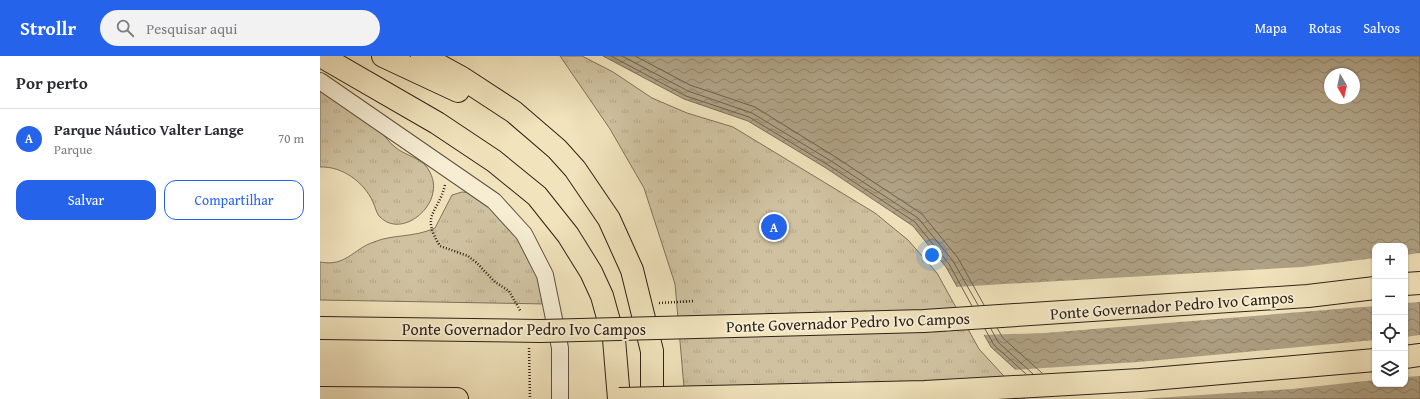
<!DOCTYPE html>
<html lang="pt">
<head>
<meta charset="utf-8">
<style>
  body { margin:0; font-family:"Gentium Book Plus",serif; background:#f2f2f3; color:#2b2b33 }
  .controls { position:absolute; right:12px; bottom:12px; display:grid; overflow:hidden; border-radius:8px; box-shadow:0 1px 3px #0004 }
  .controls button { width:36px; height:36px; display:grid; place-items:center; padding:0; border:0; border-bottom:1px solid #e1e1e2; background:#fff; color:#2b2b33; font:20px sans-serif }
  .compass { position:absolute; left:1004px; top:12px; width:36px; height:36px; border-radius:50%; background:#fff; box-shadow:0 1px 3px #0004; rotate:171deg }
  .you { position:absolute; left:612px; top:199px; width:14px; height:14px; margin:-10px; border:3px solid #fff; border-radius:50%; background:#1a73e8; box-shadow:0 0 0 6px #1a73e833 }
  .badge { display:grid; place-items:center; width:26px; height:26px; border-radius:50%; background:#2563eb; color:#fff; font-size:13px; font-weight:700 }
  .pin { position:absolute; translate:-50% -50%; border:2px solid #fff; box-shadow:0 1px 4px #0006 }
  .list { margin:0; padding:0; list-style:none }
  h2 { display:flex; justify-content:space-between; align-items:center; height:52px; margin:0; padding:0 16px; font-size:17px }
  h2 small { font-size:13px; font-weight:400; color:#7c7c81 }
  .list li { display:grid; grid-template-columns:26px 1fr auto; gap:12px; align-items:center; box-sizing:border-box; height:60px; padding:0 16px; border-top:1px solid #e1e1e2 }
  .list b { display:block; font-size:15px; white-space:nowrap }
  .list p { margin:0; font-size:13px; white-space:nowrap; color:#7c7c81 }
  .list em { font-size:13px; font-style:normal; color:#7c7c81 }
  .actions { display:flex; gap:8px; padding:12px 16px }
  .actions a { flex:1; padding:9px 0; border:1px solid #2563eb; border-radius:12px; text-align:center; font-size:14px; color:#2563eb }
  .actions .main { background:#2563eb; color:#fff }
  .icon { flex:none; width:22px; height:22px; fill:none; stroke:currentColor; stroke-width:2; stroke-linecap:round; stroke-linejoin:round }
  .map { position:relative; flex:none; width:1100px; height:343px; overflow:hidden }
  header { display:flex; align-items:center; gap:24px; box-sizing:border-box; height:56px; padding:0 20px; background:#2563eb; color:#fff }
  header strong { font-size:19px }
  nav { display:flex; gap:22px; margin-inline-start:auto; font-size:14px }
  .search { width:280px; height:36px; background:#f2f2f3; display:flex; align-items:center; gap:10px; box-sizing:border-box; padding:0 14px; border-radius:22px; color:#7c7c81; font-size:15px }
  main { display:flex }
  aside { flex:1; background:#fff }
  .map>svg:first-child { display:block }
  .grass { fill:url(#grass-tufts); stroke:#7f725c }
  .water { fill:url(#water-waves); stroke:#7b6e58; fill-rule:evenodd }
  .pier { fill:#f1e3bc }
  .lines { fill:none; stroke-linecap:round; stroke-linejoin:round }
  .shore { stroke:#6e624e; stroke-width:1 }
  .minor-casing { stroke:#5f5240; stroke-width:18 }
  .highway-casing { stroke:#2e2217; stroke-width:24 }
  .path { stroke:#2e2217; stroke-width:2.5; stroke-dasharray:1 2; stroke-linecap:butt }
  .minor { stroke:#f6edd3; stroke-width:16 }
  .highway { stroke:#f1e3bc; stroke-width:22 }
  .highway-bridge-casing { stroke:#2e2217; stroke-width:24; stroke-linecap:butt }
  .highway-bridge { stroke:#f1e3bc; stroke-width:22 }
  .labels { text-anchor:middle; stroke-width:4; stroke-linejoin:round; paint-order:stroke }
  .street-label { font-size:16px; fill:#2e2217; stroke:#f6edd3 }
</style>
</head>
<body>
<header>
<strong>Strollr</strong>
<div class="search"><svg class="icon" aria-label="search" viewBox="0 0 24 24"><circle cx="10" cy="10" r="6"/><path d="M15 15l6 6"/></svg>Pesquisar aqui</div>
<nav><a>Mapa</a><a>Rotas</a><a>Salvos</a></nav>
</header>
<main>
<aside>
<h2>Por perto<small></small></h2>
<ul class="list">
<li><span class="badge">A</span><div><b>Parque Náutico Valter Lange</b><p>Parque</p></div><em>70 m</em></li>
</ul>
<div class="actions"><a class="main">Salvar</a><a>Compartilhar</a></div>
</aside>
<div class="map">
<svg width="1100" height="343" viewBox="0 0 1100 343">
  <defs>
    <pattern id="grass-tufts" width="24" height="20" patternUnits="userSpaceOnUse"><rect width="24" height="20" fill="#d0c2a0"/><path d="M3 7l-1-3M5 7V3M7 7l1-3M15 17l-1-3M17 17v-4M19 17l1-3" fill="none" stroke="#b3a689"/></pattern>
    <pattern id="water-waves" width="16" height="10" patternUnits="userSpaceOnUse"><rect width="16" height="10" fill="#afa184"/><path d="M0 5q4-4 8 0t8 0" fill="none" stroke="#8f836b"/></pattern>
  </defs>
  <rect width="100%" height="100%" fill="#f1e3bc"/>
  <filter id="stains"><feTurbulence type="fractalNoise" baseFrequency=".005" numOctaves="4"/><feColorMatrix values="0 0 0 0 .2 0 0 0 0 .09 0 0 0 0 .02 0 0 0 .5 -.17"/></filter>
  <radialGradient id="worn" r=".72"><stop offset=".6" stop-color="#630" stop-opacity="0"/><stop offset="1" stop-color="#630" stop-opacity=".3"/></radialGradient>
  <path class="grass" d="M240,0H262L293,16L332,42L367,57L413,71L555,157L588,184L617,217L659,293L705,343H365L355,228L324,132L290,73Z
    M0,35C20,48 41,61 60,76C66,80 69,87 75,91C84,99 98,101 106,110C112,118 115,127 113,136C110,158 78,181 59,160C56,156 55,150 53,146C44,126 22,110 0,111Z
    M142,136L152,137L176,151L207,192L228,248L0,244V206C26,211 33,193 54,186C73,178 93,182 115,172L132,139Z"/>
  <path class="water" d="M283,0H1100V343H728L671,291L626,211L593,170L506,112L428,65L364,43ZM1010,18H1034V42H1010ZM1055,190H1085V328H1055Z"/>
  <path class="pier" d="M1100,197V246L1085,247V199Z
    M1055,202V250L725,277L662,279L635,231L982,211Z
    M1100,279V320L1085,321V281Z
    M1055,284V324L972,333L821,343H725L691,314L818,306Z"/>
  <g class="lines">
    <path class="shore" d="M291,0L366,40L429,61L508,109L595,166L629,208L652,250
      M302,0L368,35L432,57L511,105L598,162L633,205L658,249
      M315,0L370,29L435,51L514,100L602,158L638,202L664,249
      M677,272L683,282L722,317
      M665,273L674,289L706,318
      M671,273L678,286L713,318"/>
    <g class="minor-casing">
      <path id="minor" d="M0,25L174,145L204,178L225,219L240,292V343"/>
    </g>
    <g class="highway-casing">
      <path id="highway" d="M1,0L117,67L174,105L217,140L248,179L271,216L282,240L294,283L299,343
        M63,0L138,35
        M102,0L142,22L194,56L237,93L255,113L289,163L312,214L332,295V343
        M1085,228L1100,227
        M1085,301L1100,299
        M0,342L137,343"/>
    </g>
    <path class="path" d="M125,129C118,158 100,158 120,190L148,200L157,207L175,226L189,235L201,256
      M339,247L375,245
      M209,292L210,343"/>
    <use href="#minor" class="minor"/>
    <use href="#highway" class="highway"/>
    <g class="highway-bridge-casing">
      <path id="highway-bridge" d="M0,272L221,275L604,265L988,240L1055,232
        M299,343L605,336L820,324L1055,304"/>
    </g>
    <use href="#highway-bridge" class="highway-bridge"/>
  </g>
  <g class="labels">
    <g class="street-label">
      <text transform="translate(852 249) rotate(-4)" y="6">Ponte Governador Pedro Ivo Campos</text>
      <text transform="translate(528 266) rotate(-2)" y="6">Ponte Governador Pedro Ivo Campos</text>
      <text x="204" y="279">Ponte Governador Pedro Ivo Campos</text>
    </g>
  </g>
  <rect width="100%" height="100%" filter="url(#stains)"/>
  <rect width="100%" height="100%" fill="url(#worn)"/>
</svg>
<div class="controls">
<button>+</button>
<button>−</button>
<button><svg class="icon" aria-label="locate" viewBox="0 0 24 24"><circle cx="12" cy="12" r="6"/><path d="M12 2v4M12 18v4M2 12h4M18 12h4"/></svg></button>
<button><svg class="icon" aria-label="layers" viewBox="0 0 24 24"><path d="M12 4l9 5-9 5-9-5zM3 14l9 5 9-5"/></svg></button>
</div>
<svg class="compass" viewBox="-18 -18 36 36"><path d="M0-13l5 13h-10z" fill="#e53935"/><path d="M0 13l5-13h-10z" fill="#7c7c81"/></svg>
<div class="you"></div>
<div class="pin badge" style="left:454px;top:171px">A</div>
</div>
</main>
</body>
</html>
